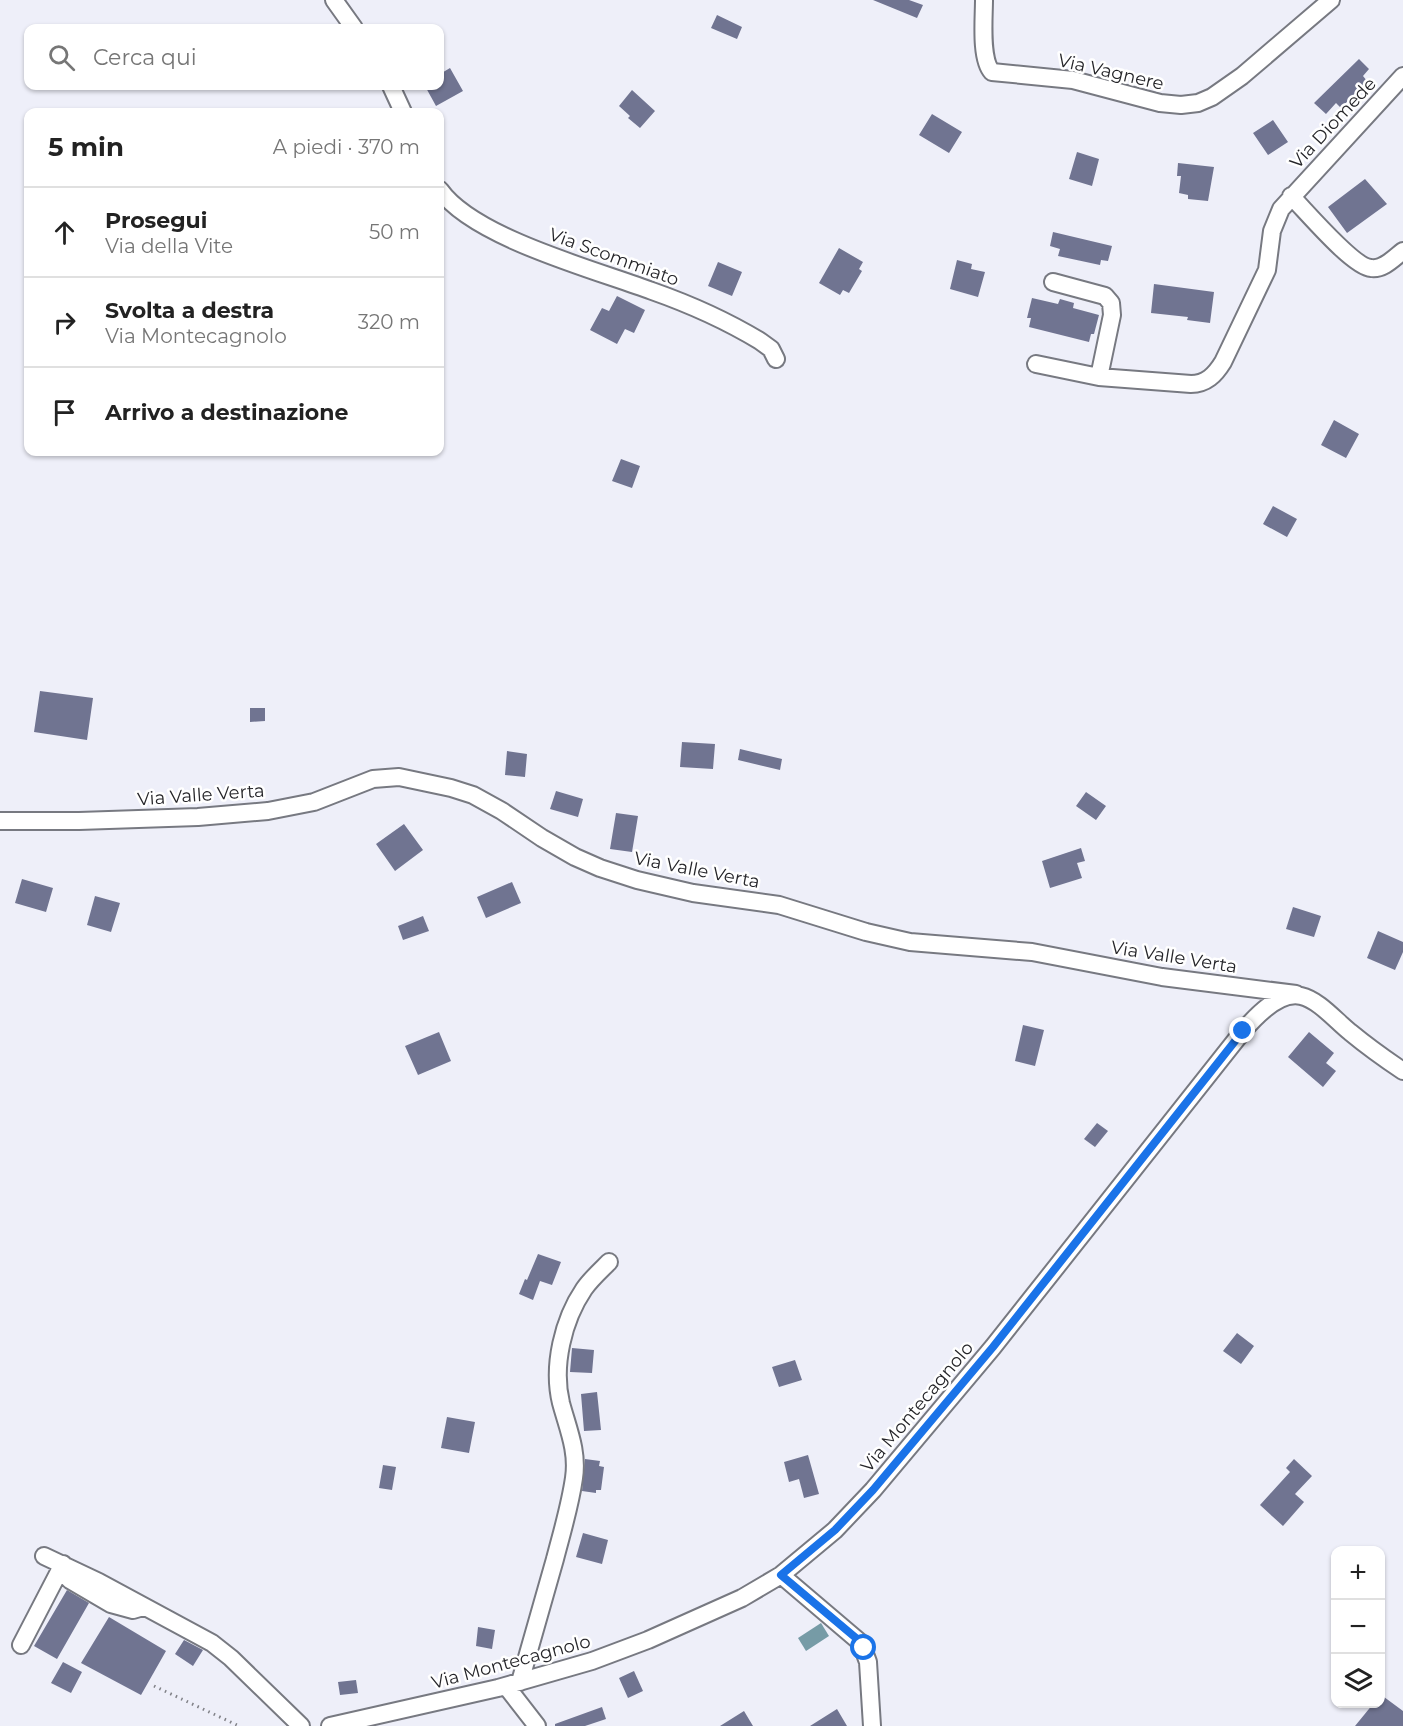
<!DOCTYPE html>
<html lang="it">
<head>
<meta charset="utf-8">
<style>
  body { margin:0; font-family:Montserrat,sans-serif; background:#f2f2f2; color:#222 }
  .controls { position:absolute; right:18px; bottom:18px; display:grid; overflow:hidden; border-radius:12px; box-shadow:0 2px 4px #0004 }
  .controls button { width:54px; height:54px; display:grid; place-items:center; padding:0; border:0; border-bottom:2px solid #e0e0e0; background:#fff; color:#222; font:30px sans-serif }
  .stop { position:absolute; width:18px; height:18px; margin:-14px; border:4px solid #1a73e8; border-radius:50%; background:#fff }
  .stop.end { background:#1a73e8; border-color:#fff; box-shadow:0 2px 6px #0008 }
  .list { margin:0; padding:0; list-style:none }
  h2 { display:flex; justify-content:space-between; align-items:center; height:78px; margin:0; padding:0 24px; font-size:26px }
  h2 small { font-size:20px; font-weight:400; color:#767676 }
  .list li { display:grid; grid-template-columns:39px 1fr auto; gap:18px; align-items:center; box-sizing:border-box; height:90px; padding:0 24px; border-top:2px solid #e0e0e0 }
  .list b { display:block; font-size:22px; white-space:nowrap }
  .list p { margin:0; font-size:20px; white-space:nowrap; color:#767676 }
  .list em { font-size:20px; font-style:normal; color:#767676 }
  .icon { flex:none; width:33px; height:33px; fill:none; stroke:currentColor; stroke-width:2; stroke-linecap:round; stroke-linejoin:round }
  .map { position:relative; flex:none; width:1403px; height:1726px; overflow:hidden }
  .search { position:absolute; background:#fff; box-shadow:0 2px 4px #0004; left:24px; top:24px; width:420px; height:66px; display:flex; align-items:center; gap:15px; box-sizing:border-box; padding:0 21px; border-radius:12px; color:#767676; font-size:22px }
  .panel { position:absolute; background:#fff; box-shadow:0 2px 4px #0004; left:24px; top:108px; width:420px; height:348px; border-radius:12px }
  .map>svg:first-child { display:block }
  .water { fill:#769ba6 }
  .building { fill:#707491 }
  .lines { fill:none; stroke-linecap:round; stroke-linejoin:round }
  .minor-casing { stroke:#777981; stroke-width:20 }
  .path { stroke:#808187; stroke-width:3; stroke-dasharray:1.5 4.5; stroke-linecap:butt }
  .minor { stroke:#fff; stroke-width:16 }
  .route { stroke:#1a73e8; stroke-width:8 }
  .labels { text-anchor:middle; stroke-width:5; stroke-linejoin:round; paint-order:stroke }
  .street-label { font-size:18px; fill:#252529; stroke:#fff }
</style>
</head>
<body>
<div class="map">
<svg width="1403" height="1726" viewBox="0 0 1403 1726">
  <rect width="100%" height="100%" fill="#eeeff9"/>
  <path class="water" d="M821,1623L829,1636L806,1651L798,1638Z"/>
  <path class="building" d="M873,0H909L923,5L917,18Z
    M717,15L742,27L737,39L711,28Z
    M1359,59L1369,69L1363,76L1367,81L1341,108L1336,103L1326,114L1314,103Z
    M450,68L463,91L436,106L425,86H440V74Z
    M632,90L655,111L640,128L628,118L630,116L619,106Z
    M932,114L962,132L949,153L919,135Z
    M1273,120L1288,142L1268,155L1253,133Z
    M1077,152L1099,159L1092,186L1069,179Z
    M1178,163L1214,167L1208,201L1188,199V195L1179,193L1181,176H1177Z
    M1365,179L1387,204L1347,233L1328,207Z
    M1053,232L1112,246L1108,261L1101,260L1100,265L1058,256L1060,249L1050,246Z
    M839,248L863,262L859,269L862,271L849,293L843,290L840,295L819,283Z
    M957,260L972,264L971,269L985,272L978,297L950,289Z
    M718,262L742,272L732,296L708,286Z
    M1154,284L1214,292L1210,323L1187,320L1188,317L1151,313Z
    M617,296L645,310L634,333L625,329L617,344L590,330L602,308L609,311Z
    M1032,298L1058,304L1060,299L1074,303L1073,308L1099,315L1094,334H1091L1089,342L1029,327L1031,318H1027Z
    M1334,420L1359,434L1346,458L1321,445Z
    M621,459L640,466L632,488L612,481Z
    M1273,506L1297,519L1287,537L1263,524Z
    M40,691L93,698L87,740L34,732Z
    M250,708H265V721L250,722Z
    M682,742L715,744L713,769L680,767Z
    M740,749L782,759L780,770L738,760Z
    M507,751L527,754L525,777L505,775Z
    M556,791L583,799L578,817L550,809Z
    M1086,792L1106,806L1096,820L1076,806Z
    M616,813L638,816L632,852L610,849Z
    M404,824L423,850L395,871L376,844Z
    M1081,848L1085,861L1077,863L1082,878L1050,888L1042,861Z
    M22,879L53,888L46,912L15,903Z
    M512,882L521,903L486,918L477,897Z
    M95,896L120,903L111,932L87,925Z
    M1293,907L1321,916L1314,937L1286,929Z
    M423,916L429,931L403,940L398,926Z
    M1378,931L1403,942V952L1395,970L1367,958Z
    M1023,1025L1044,1030L1035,1066L1015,1061Z
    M439,1032L451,1061L418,1075L405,1046Z
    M1309,1032L1334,1053L1326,1063L1336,1071L1323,1087L1288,1057Z
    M1097,1123L1108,1131L1095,1147L1084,1139Z
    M538,1254L561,1262L552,1285L540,1281L533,1300L519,1294L525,1279L527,1280Z
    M1237,1333L1254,1346L1241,1364L1223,1351Z
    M572,1348L594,1350L592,1373L570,1372Z
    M795,1360L802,1380L779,1387L772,1367Z
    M597,1392L601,1430L584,1431L581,1394Z
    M447,1417L475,1422L469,1453L441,1448Z
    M808,1455L819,1494L804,1498L799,1479L789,1482L784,1462Z
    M585,1459L600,1461L599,1466L604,1467L601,1490H596V1493L582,1491Z
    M1294,1459L1312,1476L1295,1494L1304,1502L1283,1526L1260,1505L1290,1472L1286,1468Z
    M383,1465L396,1467L392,1490L379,1488Z
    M583,1533L608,1540L602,1564L576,1557Z
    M67,1590L89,1603L57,1659L34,1646Z
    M109,1617L166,1651L141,1695L81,1663Z
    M478,1627L495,1630L492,1649L476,1646Z
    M184,1640L203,1650L193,1666L175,1654Z
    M63,1662L82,1672L71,1693L51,1683Z
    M634,1671L643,1691L628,1698L619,1678Z
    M356,1680L358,1693L340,1695L338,1682Z
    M1380,1694L1403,1711V1726H1355L1373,1704H1380Z
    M602,1707L606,1719L585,1726H555V1724Z
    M837,1709L847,1726H810Z
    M744,1711L753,1726H720Z"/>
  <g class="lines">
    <g class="minor-casing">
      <path id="minor" d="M334,0L354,28
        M984,0C984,18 980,59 992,72L1073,80L1160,103L1181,105L1198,103L1212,97L1242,76L1331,0
        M391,86L403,112
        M440,190C474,238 596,270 652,291C689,304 727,321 760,341L771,349L776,359
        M1291,196C1306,211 1353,267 1371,268C1383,270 1394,258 1403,251
        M1036,364L1099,377L1112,315L1111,303L1105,296L1053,282
        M1099,377L1191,384C1206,384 1215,375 1223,362L1267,270L1272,231L1281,209L1403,76
        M0,821H79L198,817L268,811L314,802L373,779L399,777L451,788L473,795L502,811L542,838L575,857L600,868L637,880L693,893L779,905L866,932L910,942L1032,952L1162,977L1296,994
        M44,1556L99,1582L212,1643L231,1658L301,1726
        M781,1575L861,1643L868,1662L872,1726
        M21,1645L63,1564L64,1574L70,1580L111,1604L133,1610L143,1607
        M520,1682C532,1641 543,1600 555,1559C562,1532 570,1506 574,1478C578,1451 568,1429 561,1403C552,1366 563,1320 584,1289C591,1279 600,1271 609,1262
        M506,1686L537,1726
        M330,1726L498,1688L592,1661L648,1640L742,1598L781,1575L835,1530L873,1490L993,1347L1243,1031C1256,1016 1279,991 1301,996C1319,1000 1336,1021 1350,1032C1367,1046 1385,1059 1403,1071"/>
    </g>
    <path class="path" d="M154,1686L239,1726"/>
    <use href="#minor" class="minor"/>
  </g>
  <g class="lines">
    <path class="route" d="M864,1648L856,1638L781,1575L835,1530L873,1490L993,1347L1243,1031"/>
  </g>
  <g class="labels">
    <g class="street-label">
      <text transform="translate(1111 72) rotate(13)" y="6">Via Vagnere</text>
      <text transform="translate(1333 123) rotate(-47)" y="6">Via Diomede</text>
      <text transform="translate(614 257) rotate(20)" y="6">Via Scommiato</text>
      <text transform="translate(201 795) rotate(-4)" y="6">Via Valle Verta</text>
      <text transform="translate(697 870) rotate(11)" y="6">Via Valle Verta</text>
      <text transform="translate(1174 957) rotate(9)" y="6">Via Valle Verta</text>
      <text transform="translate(917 1407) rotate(-50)" y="6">Via Montecagnolo</text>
      <text transform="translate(511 1662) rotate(-15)" y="6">Via Montecagnolo</text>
    </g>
  </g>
</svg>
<div class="controls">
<button>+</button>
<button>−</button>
<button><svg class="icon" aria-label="layers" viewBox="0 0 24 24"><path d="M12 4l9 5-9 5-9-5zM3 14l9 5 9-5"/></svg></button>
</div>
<div class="stop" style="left:864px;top:1648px"></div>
<div class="stop end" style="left:1243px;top:1031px"></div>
<div class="search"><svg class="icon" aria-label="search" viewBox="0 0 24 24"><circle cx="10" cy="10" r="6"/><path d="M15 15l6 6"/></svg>Cerca qui</div>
<section class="panel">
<h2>5 min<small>A piedi · 370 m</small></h2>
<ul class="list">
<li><svg class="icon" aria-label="ahead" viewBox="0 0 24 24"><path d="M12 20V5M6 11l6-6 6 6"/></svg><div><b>Prosegui</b><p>Via della Vite</p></div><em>50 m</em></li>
<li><svg class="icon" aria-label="right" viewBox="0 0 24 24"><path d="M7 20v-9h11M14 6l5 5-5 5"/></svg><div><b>Svolta a destra</b><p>Via Montecagnolo</p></div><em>320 m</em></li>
<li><svg class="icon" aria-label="arrive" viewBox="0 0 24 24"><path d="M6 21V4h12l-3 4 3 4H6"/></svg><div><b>Arrivo a destinazione</b></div></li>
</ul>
</section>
</div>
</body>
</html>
